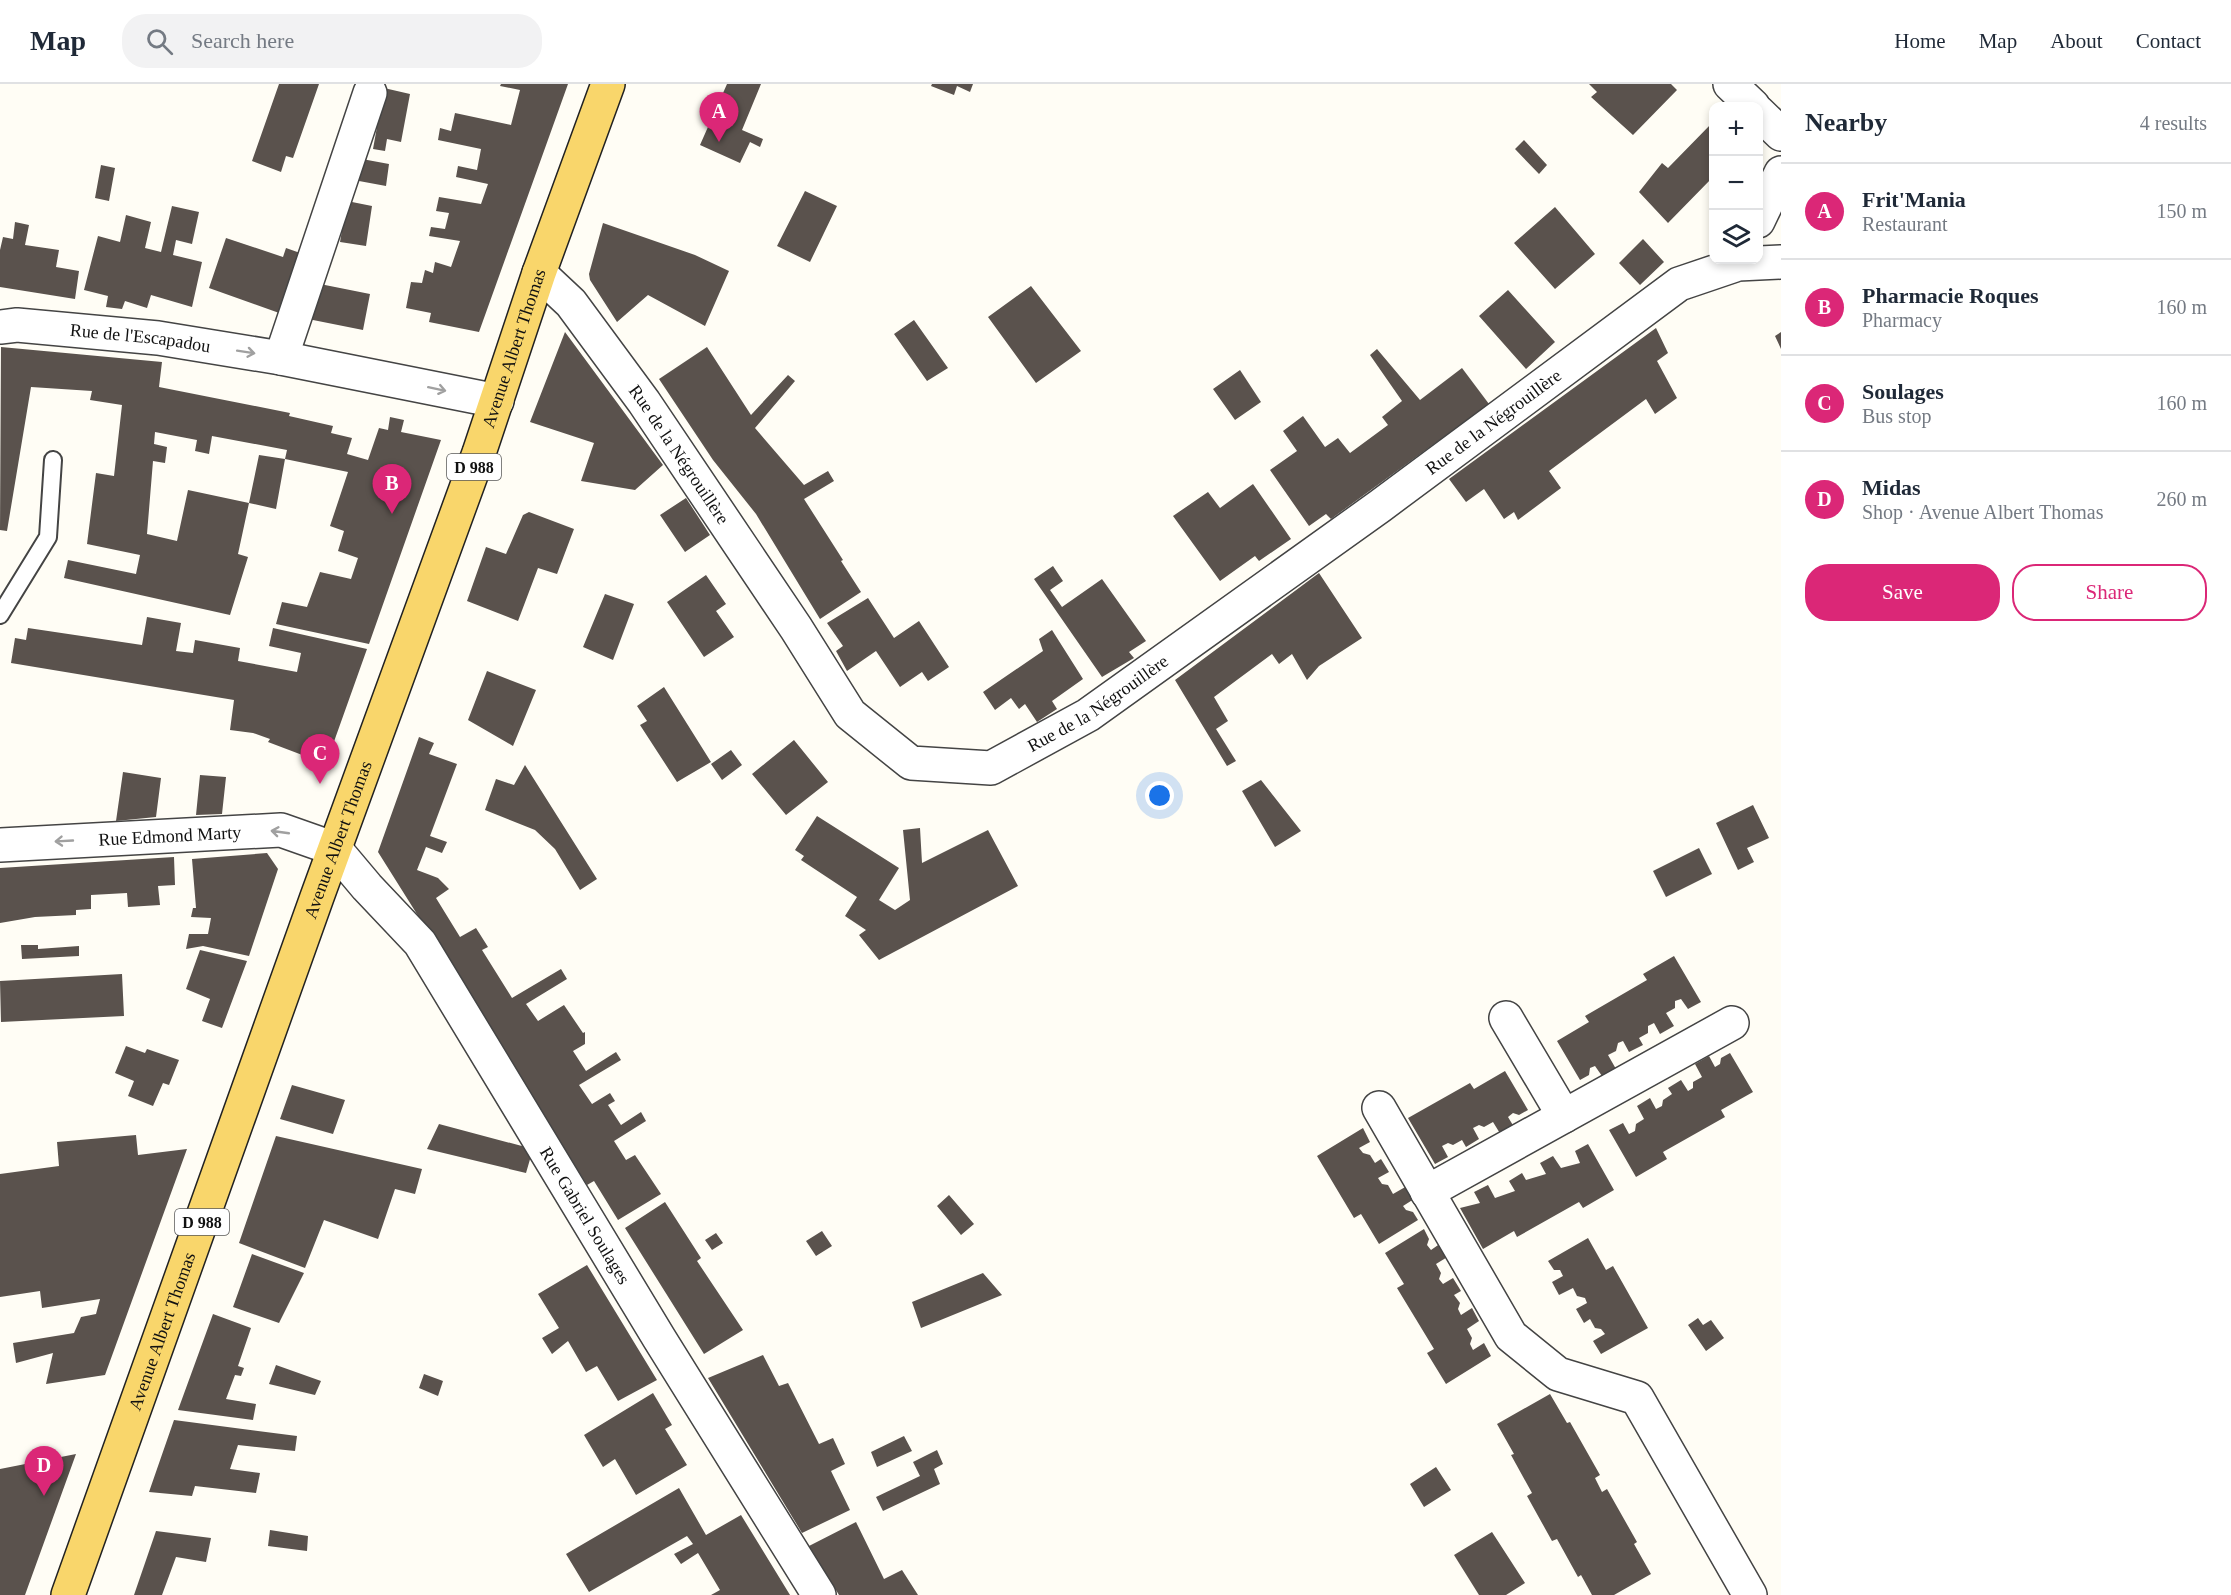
<!DOCTYPE html>
<html lang="en">
<head>
<meta charset="utf-8">
<style>
  body { margin:0; font-family:Georgia,serif; background:#f2f2f3; color:#1f2937 }
  .controls { position:absolute; right:18px; top:18px; display:grid; overflow:hidden; border-radius:12px; box-shadow:0 3px 9px #0003 }
  .controls button { width:54px; height:54px; display:grid; place-items:center; padding:0; border:0; border-bottom:2px solid #e0e1e3; background:#fff; color:#1f2937; font:30px sans-serif }
  .you { position:absolute; left:1160px; top:712px; width:21px; height:21px; margin:-15px; border:4px solid #fff; border-radius:50%; background:#1a73e8; box-shadow:0 0 0 9px #1a73e833 }
  .badge { display:grid; place-items:center; width:39px; height:39px; border-radius:50%; background:#db2777; color:#fff; font-size:20px; font-weight:700 }
  .pin { position:absolute; translate:-50% -50px; filter:drop-shadow(0 2px 3px #0008) }
  .pin::after { content:''; position:absolute; top:32px; width:21px; height:18px; background:inherit; clip-path:polygon(0 0,100% 0,50% 100%) }
  .list { margin:0; padding:0; list-style:none }
  h2 { display:flex; justify-content:space-between; align-items:center; height:78px; margin:0; padding:0 24px; font-size:26px }
  h2 small { font-size:20px; font-weight:400; color:#747a83 }
  .list li { display:grid; grid-template-columns:39px 1fr auto; gap:18px; align-items:center; box-sizing:border-box; height:96px; padding:0 24px; border-top:2px solid #e0e1e3 }
  .list b { display:block; font-size:22px; white-space:nowrap }
  .list p { margin:0; font-size:20px; white-space:nowrap; color:#747a83 }
  .list em { font-size:20px; font-style:normal; color:#747a83 }
  .actions { display:flex; gap:12px; padding:18px 24px }
  .actions a { flex:1; padding:14px 0; border:2px solid #db2777; border-radius:24px; text-align:center; font-size:21px; color:#db2777 }
  .actions .main { background:#db2777; color:#fff }
  .icon { flex:none; width:33px; height:33px; fill:none; stroke:currentColor; stroke-width:2; stroke-linecap:round; stroke-linejoin:round }
  .map { position:relative; flex:none; width:1781px; height:1511px; overflow:hidden }
  header { display:flex; align-items:center; gap:36px; box-sizing:border-box; height:84px; padding:0 30px; background:#fff; border-bottom:2px solid #e0e1e3 }
  header strong { font-size:28px }
  nav { display:flex; gap:33px; margin-inline-start:auto; font-size:21px }
  .search { width:420px; height:54px; background:#f2f2f3; display:flex; align-items:center; gap:15px; box-sizing:border-box; padding:0 21px; border-radius:24px; color:#747a83; font-size:22px }
  main { display:flex }
  aside { flex:1; background:#fff }
  .map>svg:first-child { display:block }
  .building { fill:#5a524d }
  .lines { fill:none; stroke-linecap:round; stroke-linejoin:round }
  .lane-casing { stroke:#444; stroke-width:20 }
  .street-casing { stroke:#444; stroke-width:36 }
  .primary-casing { stroke:#222; stroke-width:36 }
  .lane { stroke:#fff; stroke-width:16 }
  .street { stroke:#fff; stroke-width:33 }
  .primary { stroke:#f9d66b; stroke-width:33 }
  .oneway { stroke:#a0a0a0 }
  .labels { text-anchor:middle; stroke-width:6; stroke-linejoin:round; paint-order:stroke }
  .shield { fill:#fff; stroke:#585858; stroke-width:1.5 }
  .shield-label { font-size:16px; font-weight:bold; fill:#111 }
  .street-label { font-size:18px; fill:#111; stroke:#fff }
</style>
</head>
<body>
<header>
<strong>Map</strong>
<div class="search"><svg class="icon" aria-label="search" viewBox="0 0 24 24"><circle cx="10" cy="10" r="6"/><path d="M15 15l6 6"/></svg>Search here</div>
<nav><a>Home</a><a>Map</a><a>About</a><a>Contact</a></nav>
</header>
<main>
<div class="map">
<svg width="1781" height="1511" viewBox="0 0 1781 1511">
  <rect width="100%" height="100%" fill="#fffdf5"/>
  <path class="building" d="M279,0H319L293,74L286,72L281,88L252,77Z
    M501,0H568L479,248L429,238L431,229L406,224L411,198L422,199L425,186L433,189L435,178L451,183L460,157L429,152L431,143L445,145L449,129L436,127L439,113L481,120L488,100L456,93L458,82L477,86L481,65L438,56L440,44L451,47L455,29L511,41L520,6L500,2Z
    M727,0H761L742,46L763,55L760,63L750,58L740,79L700,61Z
    M932,0H973L970,8L957,2L954,11L931,2Z
    M1589,0H1671L1677,6L1633,51L1591,13L1597,8Z
    M384,4L410,10L401,58L387,55L385,67L373,65Z
    M1712,39L1713,40V93L1668,139L1639,108L1662,79L1668,84Z
    M1524,56L1547,81L1539,90L1515,65Z
    M362,75L389,80L386,102L359,97Z
    M101,81L115,84L109,117L95,114Z
    M805,107L837,122L810,178L777,162Z
    M347,117L372,122L366,162L340,158Z
    M172,122L199,128L192,160L176,156L173,171L202,178L192,223L151,211L147,224L125,217L122,225L106,223L108,212L84,206L98,152L120,158L126,131L151,138L145,164L161,168Z
    M1555,123L1595,170L1555,205L1514,159Z
    M15,138L29,141L25,161L59,166L56,183L79,187L75,215L0,203V166L3,153L13,155Z
    M603,139L695,171L729,187L705,242L648,211L617,238L590,196L589,190Z
    M226,154L283,173L286,164L303,170L282,230L209,204Z
    M1643,155L1664,178L1640,201L1619,179Z
    M315,199L370,210L363,246L303,234Z
    M1031,202L1081,267L1036,299L988,233Z
    M1508,206L1555,258L1526,285L1479,232Z
    M914,236L948,284L927,297L894,250Z
    M1656,244L1668,269L1657,277L1677,314L1655,330L1646,315L1549,387L1561,404L1518,436L1514,428L1504,435L1484,405L1466,418L1449,395Z
    M565,248L663,381L635,406L581,397L594,359L530,338Z
    M1781,248V265L1775,252Z
    M1,263L162,278L159,303L290,329L289,332L333,342L331,349L352,354L347,370L368,376L379,344L388,346L390,333L404,336L401,348L441,356L369,560L276,540L282,518L307,523L320,488L351,495L358,474L338,467L344,447L330,442L348,388L285,375L287,366L212,352L209,370L195,367L197,356L155,348L154,360L167,363L165,379L153,377L147,450L177,457L188,406L249,419L238,470L248,473L230,531L64,494L68,476L136,490L140,471L87,460L96,389L114,392L122,321L90,316L92,307L31,303L7,447L0,446Z
    M707,263L751,331L788,291L795,297L755,344L804,401L828,387L834,397L804,415L843,476L841,477L861,508L820,535L756,430L713,376L659,295Z
    M1377,265L1420,316L1462,284L1489,320L1331,435L1326,430L1309,442L1270,386L1297,367L1283,347L1303,332L1325,363L1338,354L1350,369L1388,341L1382,333L1402,317L1370,271Z
    M1240,286L1261,318L1235,336L1213,305Z
    M259,371L285,375L276,425L249,419Z
    M1253,400L1291,455L1259,477L1255,472L1220,497L1173,432L1208,408L1220,424Z
    M686,414L710,451L685,468L660,431Z
    M529,428L574,445L557,490L538,484L518,537L467,517L486,463L506,470L523,431Z
    M1053,482L1063,497L1050,506L1062,523L1102,495L1146,557L1129,568L1134,574L1102,593L1034,495Z
    M1319,489L1362,554L1319,582L1307,596L1292,570L1279,580L1272,570L1214,613L1228,637L1216,645L1236,677L1227,682L1175,596Z
    M706,491L726,520L716,527L734,553L704,573L667,518Z
    M605,510L634,520L613,576L583,563Z
    M868,514L894,554L919,537L949,583L928,597L922,588L900,603L876,567L847,587L836,567L843,562L827,539Z
    M147,533L181,539L176,567L193,569L195,556L240,564L238,577L297,588L301,569L269,562L273,544L367,565L326,680L268,658L270,655L253,649L230,646L234,616L11,579L15,554L26,556L28,544L142,561Z
    M1052,546L1083,595L1052,617L1057,625L1037,638L1025,620L1019,625L1011,614L995,626L983,608L1043,567L1039,555Z
    M487,587L536,606L513,662L468,636Z
    M664,603L711,678L677,698L640,641L647,637L637,622Z
    M419,653L434,659L429,670L457,680L430,752L447,758L442,769L426,763L417,786L438,794L449,805L436,814L460,853L476,844L488,863L482,866L512,914L561,885L567,895L526,920L538,937L564,921L583,949L585,948V960L573,967L586,987L616,968L621,976L579,1001L592,1020L610,1009L615,1017L608,1021L621,1041L641,1028L646,1037L614,1057L626,1076L635,1071L661,1110L618,1136L594,1097L587,1101L378,768Z
    M794,656L828,698L786,731L752,690Z
    M731,666L742,681L722,696L711,680Z
    M525,681L597,795L580,806L555,765L535,746L485,726L496,695L514,701Z
    M123,688L161,694L156,733L116,737Z
    M200,691L226,693L222,730L196,731Z
    M1261,696L1301,747L1275,763L1242,707Z
    M1753,721L1769,754L1747,764L1754,778L1738,786L1716,739Z
    M817,732L899,784L879,816L895,826L910,816L903,746L920,744L922,779L988,746L1018,802L879,876L859,851L866,846L845,832L857,813L801,776L804,772L795,766Z
    M1699,764L1712,790L1666,813L1653,787Z
    M267,769L278,785L249,872L203,862L186,865L189,850H208L211,834L191,833L193,824H196L192,775Z
    M174,773L175,801L158,802L160,821L128,823L127,809L91,811V825L76,826V831L35,833L0,839V784Z
    M21,861H38V865L79,862V872L22,875Z
    M200,866L247,877L222,944L202,937L210,915L186,905Z
    M1674,872L1701,918L1688,925L1681,915L1675,917V924L1666,929L1674,942L1660,950L1654,939L1648,942V949L1639,954L1643,961L1629,968L1623,957L1618,959L1616,967L1608,971L1616,985L1602,992L1595,982L1590,984L1589,991L1580,996L1557,957L1589,938L1585,932L1647,896L1643,890Z
    M122,890L124,932L1,938L0,897Z
    M126,962L145,969L147,965L179,976L169,1001L163,999L153,1022L128,1012L134,997L115,989Z
    M1730,969L1753,1008L1721,1026L1725,1033L1663,1068L1667,1075L1636,1093L1609,1046L1623,1039L1629,1050L1635,1047L1636,1040L1644,1035L1637,1022L1650,1014L1656,1025L1662,1022L1663,1016L1672,1010L1668,1004L1681,996L1688,1007L1693,1004V998L1702,993L1695,980L1709,972L1715,983L1720,980L1721,974Z
    M1505,987L1528,1026L1519,1031L1513,1029L1508,1033L1514,1043L1501,1051L1493,1038L1484,1043L1479,1041L1473,1044L1479,1055L1466,1063L1462,1056L1453,1061L1448,1059L1442,1062L1448,1073L1435,1080L1408,1034L1470,999L1474,1005Z
    M292,1001L345,1016L333,1050L280,1035Z
    M439,1040L533,1065L526,1089L427,1065Z
    M1363,1044L1370,1058L1359,1064L1363,1069L1370,1071L1375,1079L1381,1075L1389,1088L1378,1094L1382,1100L1388,1101L1393,1110L1407,1102L1414,1115L1403,1122L1406,1126L1413,1128L1418,1136L1379,1160L1361,1130L1354,1134L1317,1072Z
    M136,1051L138,1071L187,1065L105,1291L46,1300L53,1269L16,1279L13,1259L74,1249L81,1233L96,1230L100,1215L42,1224L40,1207L0,1213V1090L59,1082L57,1058Z
    M276,1052L422,1085L415,1110L395,1105L378,1155L324,1136L305,1184L239,1159Z
    M1588,1060L1614,1106L1583,1124L1579,1118L1517,1153L1514,1147L1483,1165L1460,1124L1480,1119L1474,1108L1488,1101L1495,1114L1515,1107L1509,1097L1522,1089L1526,1096L1546,1090L1540,1079L1553,1072L1561,1084L1580,1079L1575,1067Z
    M949,1111L974,1140L961,1151L937,1122Z
    M665,1118L701,1174L697,1177L743,1246L704,1270L625,1144Z
    M1424,1145L1429,1155L1427,1161L1431,1166L1441,1159L1449,1172L1436,1180L1441,1189L1439,1195L1443,1200L1453,1194L1461,1207L1454,1211L1460,1219L1458,1225L1461,1231L1472,1224L1479,1237L1467,1245L1472,1254L1470,1260L1473,1266L1484,1259L1491,1272L1446,1300L1427,1269L1434,1265L1397,1204L1404,1200L1385,1169Z
    M822,1147L832,1162L816,1172L806,1157Z
    M716,1149L723,1159L712,1166L705,1156Z
    M1588,1154L1606,1186L1613,1182L1648,1244L1601,1270L1593,1257L1605,1250L1601,1245L1595,1244L1590,1235L1584,1239L1576,1225L1587,1219L1585,1214L1577,1212L1573,1204L1559,1211L1552,1198L1563,1192L1560,1186H1554L1548,1177Z
    M252,1170L304,1189L279,1239L233,1223Z
    M587,1181L657,1296L618,1317L597,1282L586,1288L568,1257L552,1270L542,1254L559,1244L538,1210Z
    M983,1189L1002,1211L921,1244L912,1218Z
    M213,1230L251,1244L238,1282L244,1284L241,1292L235,1291L226,1315L256,1320L253,1336L178,1326Z
    M1698,1234L1703,1241L1711,1236L1724,1254L1706,1267L1688,1241Z
    M763,1271L779,1302L788,1299L819,1360L833,1354L845,1380L831,1387L850,1426L802,1449L708,1294Z
    M276,1281L321,1297L315,1311L269,1300Z
    M424,1290L443,1297L438,1312L419,1304Z
    M653,1309L672,1341L665,1345L687,1381L636,1411L615,1375L603,1383L584,1351Z
    M1550,1310L1567,1339L1570,1338L1600,1391L1595,1394L1602,1408L1607,1405L1637,1458L1634,1460L1651,1490L1614,1511H1592L1581,1491L1578,1493L1557,1455L1552,1457L1527,1412L1532,1409L1511,1371L1514,1370L1497,1340Z
    M174,1336L297,1352L295,1367L238,1361L230,1385L260,1389L256,1409L195,1402L192,1412L149,1408Z
    M904,1352L912,1367L877,1383L871,1368Z
    M937,1366L943,1380L934,1385L940,1400L883,1427L876,1413L920,1392L913,1378Z
    M76,1370L25,1511H0V1385Z
    M1436,1383L1451,1406L1424,1423L1410,1400Z
    M679,1404L706,1451L741,1431L790,1511H711L720,1506L698,1469L681,1480L674,1470L693,1460L687,1452L589,1508L566,1470Z
    M856,1438L884,1495L902,1486L918,1511H839L809,1462Z
    M270,1446L308,1452L307,1467L268,1462Z
    M156,1447L211,1454L206,1478L176,1473L162,1511H134Z
    M1492,1448L1525,1499L1506,1511H1479L1454,1471Z"/>
  <g class="lines">
    <g class="lane-casing">
      <path id="lane" d="M0,531L48,453L53,376"/>
    </g>
    <g class="street-casing">
      <g id="street">
        <path d="M1730,0L1753,22"/>
        <path d="M1758,28L1781,50"/>
        <path d="M1758,137L1781,89"/>
        <path id="s1" d="M539,189L571,219L644,318L796,544L850,630L911,679L991,684L1088,631L1380,422L1679,200L1738,180L1781,178"/>
        <path id="s2" d="M0,243L17,241L158,254L281,274L497,317"/>
        <path d="M281,274L370,9"/>
        <path id="s3" d="M0,761L281,746L335,765L367,803L420,859L659,1254L819,1511"/>
        <path d="M1506,934L1564,1032"/>
        <path d="M1379,1024L1511,1252L1558,1290L1637,1314L1750,1511"/>
        <path d="M1427,1108L1732,939"/>
      </g>
    </g>
    <g class="primary-casing">
      <g id="primary">
        <path id="s4" d="M68,1511L317,813L479,369L539,189L608,0"/>
      </g>
    </g>
    <use href="#lane" class="lane"/>
    <use href="#street" class="street"/>
    <use href="#primary" class="primary"/>
  </g>
  <defs><path id="oneway-shaft" d="M-6 0H5M1.5-3L5.5 0L1.5 3" fill="none" stroke-width="1.6" stroke-linecap="round" stroke-linejoin="round" transform="scale(1.5)"/></defs>
  <g class="oneway">
    <use href="#oneway-shaft" transform="translate(246 268) rotate(9)"/>
    <use href="#oneway-shaft" transform="translate(437 305) rotate(12)"/>
    <use href="#oneway-shaft" transform="translate(280 748) rotate(-172)"/>
    <use href="#oneway-shaft" transform="translate(64 757) rotate(177)"/>
  </g>
  <g class="labels">
    <g class="shield">
      <rect x="447" y="370" width="54" height="26" rx="4.5"/>
      <rect x="175" y="1125" width="54" height="26" rx="4.5"/>
    </g>
    <g class="shield-label">
      <text x="474" y="389">D 988</text>
      <text x="202" y="1144">D 988</text>
    </g>
    <g class="street-label">
      <text dy="6" stroke="none"><textPath href="#s2" startOffset="141">Rue de l'Escapadou</textPath></text>
      <text dy="6" stroke="none"><textPath href="#s4" startOffset="1324">Avenue Albert Thomas</textPath></text>
      <text dy="6" stroke="none"><textPath href="#s1" startOffset="1310">Rue de la Négrouillère</textPath></text>
      <text dy="6" stroke="none"><textPath href="#s1" startOffset="230">Rue de la Négrouillère</textPath></text>
      <text dy="6" stroke="none"><textPath href="#s1" startOffset="824">Rue de la Négrouillère</textPath></text>
      <text dy="6" stroke="none"><textPath href="#s3" startOffset="170">Rue Edmond Marty</textPath></text>
      <text dy="6" stroke="none"><textPath href="#s4" startOffset="802">Avenue Albert Thomas</textPath></text>
      <text dy="6" stroke="none"><textPath href="#s3" startOffset="784">Rue Gabriel Soulages</textPath></text>
      <text dy="6" stroke="none"><textPath href="#s4" startOffset="280">Avenue Albert Thomas</textPath></text>
    </g>
  </g>
</svg>
<div class="controls">
<button>+</button>
<button>−</button>
<button><svg class="icon" aria-label="layers" viewBox="0 0 24 24"><path d="M12 4l9 5-9 5-9-5zM3 14l9 5 9-5"/></svg></button>
</div>
<div class="you"></div>
<div class="pin badge" style="left:719px;top:58px">A</div>
<div class="pin badge" style="left:392px;top:430px">B</div>
<div class="pin badge" style="left:320px;top:700px">C</div>
<div class="pin badge" style="left:44px;top:1412px">D</div>
</div>
<aside>
<h2>Nearby<small>4 results</small></h2>
<ul class="list">
<li><span class="badge">A</span><div><b>Frit'Mania</b><p>Restaurant</p></div><em>150 m</em></li>
<li><span class="badge">B</span><div><b>Pharmacie Roques</b><p>Pharmacy</p></div><em>160 m</em></li>
<li><span class="badge">C</span><div><b>Soulages</b><p>Bus stop</p></div><em>160 m</em></li>
<li><span class="badge">D</span><div><b>Midas</b><p>Shop · Avenue Albert Thomas</p></div><em>260 m</em></li>
</ul>
<div class="actions"><a class="main">Save</a><a>Share</a></div>
</aside>
</main>
</body>
</html>
